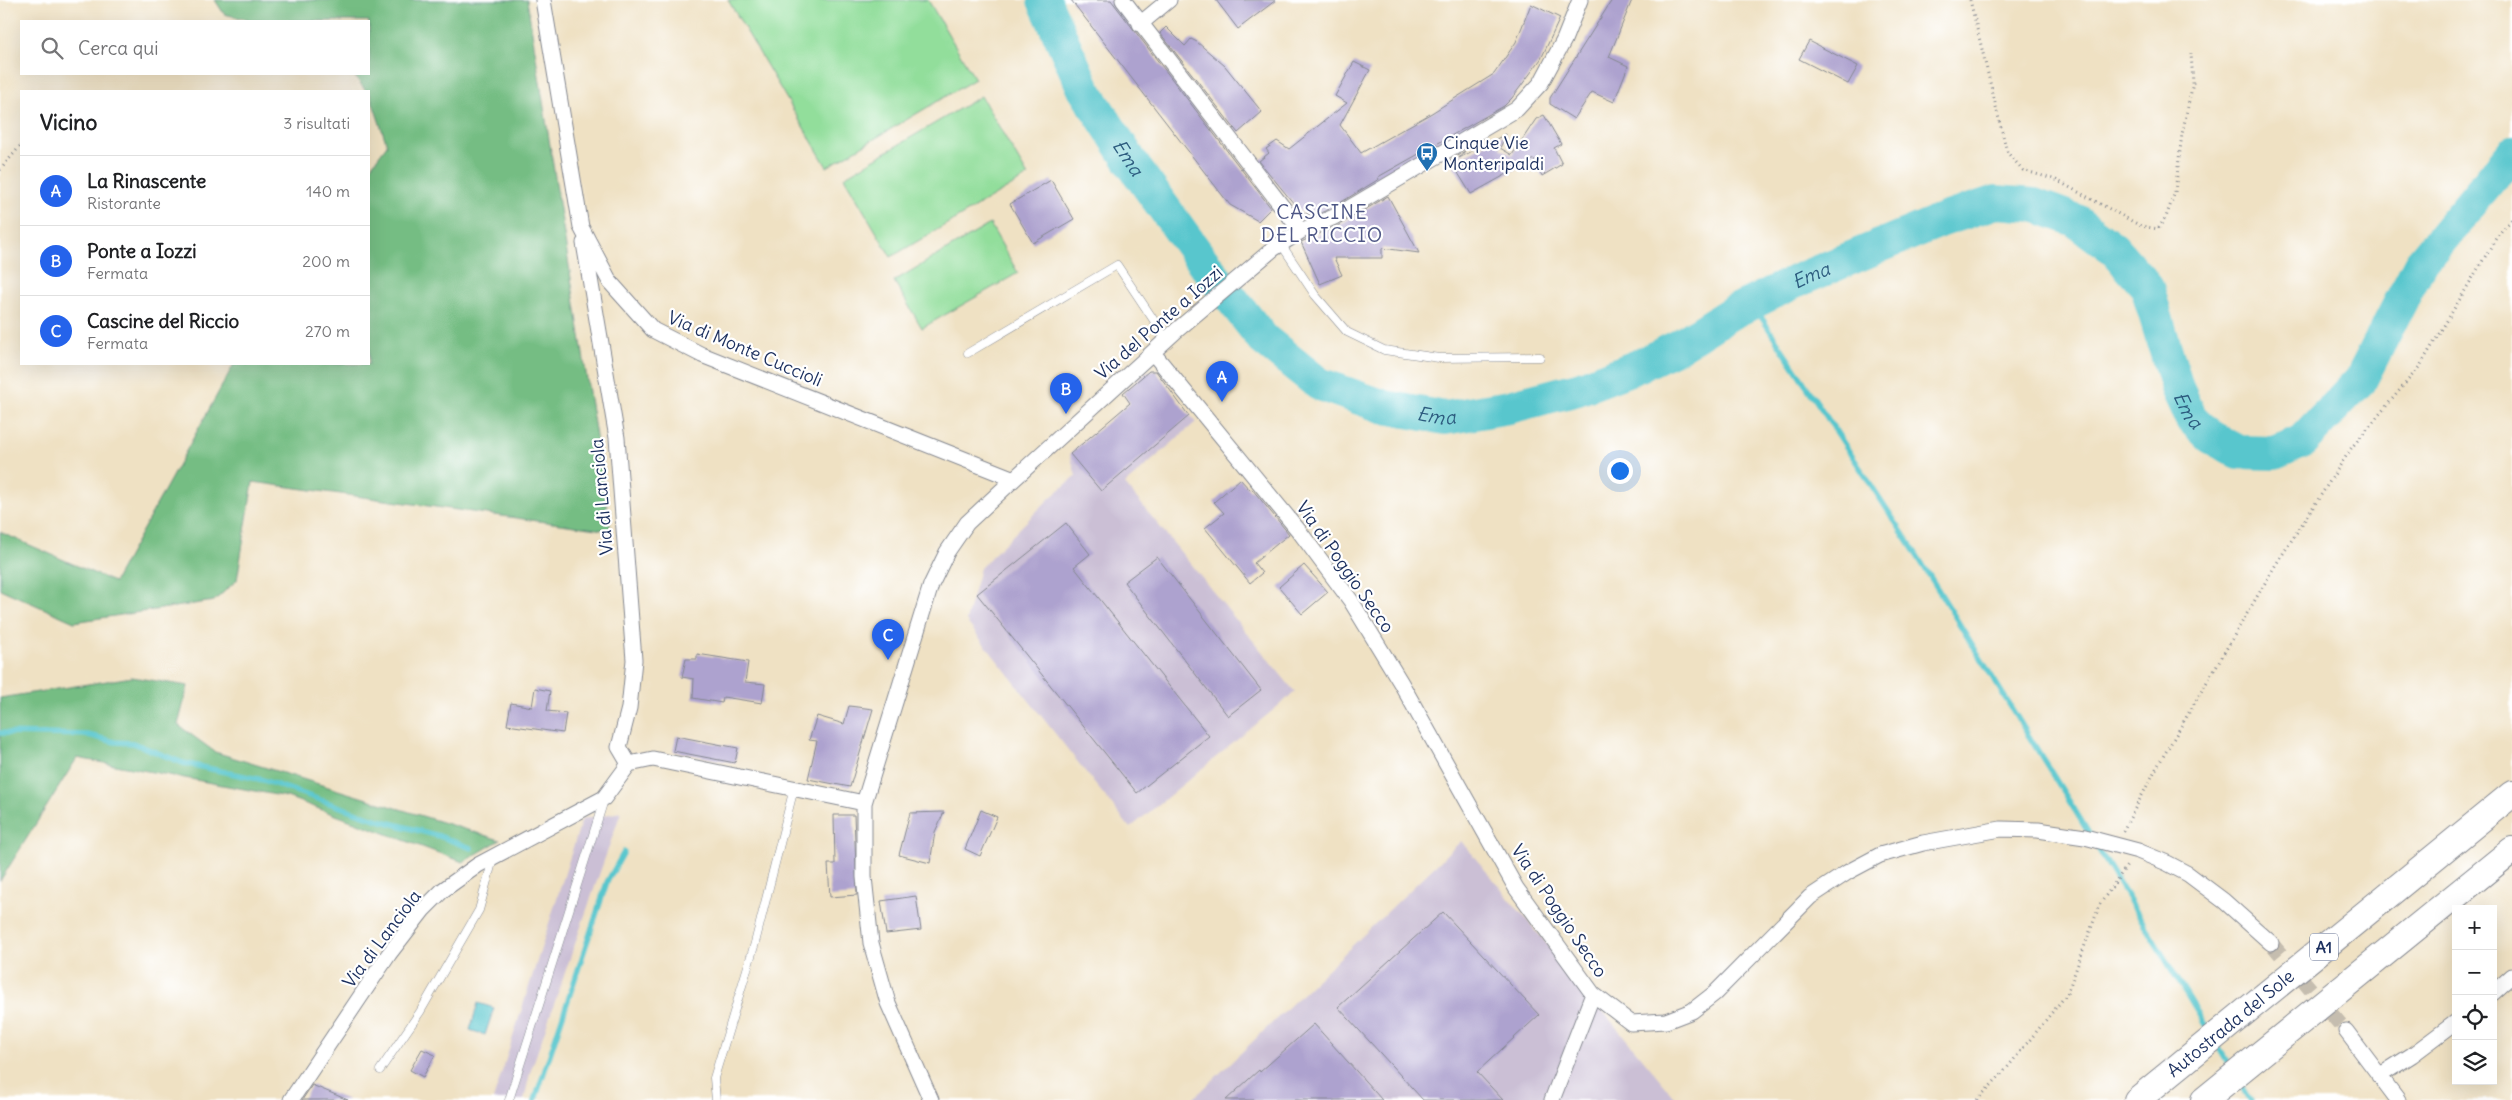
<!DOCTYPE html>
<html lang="it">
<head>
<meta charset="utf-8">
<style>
  body { margin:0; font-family:Delius,sans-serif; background:#f6f6f6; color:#202124 }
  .controls { position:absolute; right:15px; bottom:15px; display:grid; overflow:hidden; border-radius:0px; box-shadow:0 5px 20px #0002 }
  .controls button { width:45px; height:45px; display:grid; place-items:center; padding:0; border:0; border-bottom:1px solid #e0e0e0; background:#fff; color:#202124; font:25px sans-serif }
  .you { position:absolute; left:1619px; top:470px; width:18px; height:18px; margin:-12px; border:4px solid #fff; border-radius:50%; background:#1a73e8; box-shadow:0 0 0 8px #1a73e833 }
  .badge { display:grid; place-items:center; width:32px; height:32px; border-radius:50%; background:#2563eb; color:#fff; font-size:16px; font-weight:700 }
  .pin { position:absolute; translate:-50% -41px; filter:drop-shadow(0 1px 2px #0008) }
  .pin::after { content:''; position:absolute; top:26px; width:18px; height:15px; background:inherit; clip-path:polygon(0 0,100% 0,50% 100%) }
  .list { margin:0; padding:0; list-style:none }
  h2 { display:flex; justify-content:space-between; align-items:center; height:65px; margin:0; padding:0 20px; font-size:21px }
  h2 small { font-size:16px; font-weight:400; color:#757577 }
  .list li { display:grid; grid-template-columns:32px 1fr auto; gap:15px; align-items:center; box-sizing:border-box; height:70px; padding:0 20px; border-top:1px solid #e0e0e0 }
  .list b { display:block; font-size:19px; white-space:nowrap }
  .list p { margin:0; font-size:16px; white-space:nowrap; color:#757577 }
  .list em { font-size:16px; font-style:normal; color:#757577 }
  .icon { flex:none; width:28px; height:28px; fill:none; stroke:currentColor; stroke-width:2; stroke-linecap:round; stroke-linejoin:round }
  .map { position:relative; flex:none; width:2512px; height:1100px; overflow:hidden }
  .search { position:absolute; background:#fff; box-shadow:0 5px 20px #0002; left:20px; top:20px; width:350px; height:55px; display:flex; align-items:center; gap:12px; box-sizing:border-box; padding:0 18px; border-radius:0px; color:#757577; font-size:19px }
  .panel { position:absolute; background:#fff; box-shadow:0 5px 20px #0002; left:20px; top:90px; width:350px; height:275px; border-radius:0px }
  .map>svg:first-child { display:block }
  .industrial { fill:#cbbfd5 }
  .green { fill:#92de9b; stroke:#56867c }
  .forest { fill:#75bd83; stroke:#487670 }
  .water { fill:#58c6cd; stroke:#3a7a96 }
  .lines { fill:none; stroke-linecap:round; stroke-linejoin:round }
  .stream { stroke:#58c6cd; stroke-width:5.5 }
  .river { stroke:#58c6cd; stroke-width:34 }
  .building { fill:#ada2cf }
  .minor-tunnel { stroke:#c5bdaf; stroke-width:15; stroke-dasharray:15 8; stroke-linecap:butt }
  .service-casing { stroke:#858890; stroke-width:9 }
  .minor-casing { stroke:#858890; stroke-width:17 }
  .motorway-casing { stroke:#858890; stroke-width:28 }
  .path { stroke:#858890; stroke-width:3; stroke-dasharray:1 4; stroke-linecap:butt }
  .service { stroke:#fff; stroke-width:8 }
  .minor { stroke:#fff; stroke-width:15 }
  .motorway { stroke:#fff; stroke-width:26 }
  .labels { text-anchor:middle; stroke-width:4.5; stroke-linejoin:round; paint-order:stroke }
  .shield { fill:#fff; stroke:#5f6d8e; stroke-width:1 }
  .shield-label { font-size:16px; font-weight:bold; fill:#1b2f5e }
  .poi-label { font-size:18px; fill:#1b2f5e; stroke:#fff; text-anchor:start }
  .street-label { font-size:18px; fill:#1b2f5e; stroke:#fff }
  .water-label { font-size:19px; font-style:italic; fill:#2d5c7f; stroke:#fff }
  .quarter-label { font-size:20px; letter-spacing:1px; fill:#4e5786; stroke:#fff }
</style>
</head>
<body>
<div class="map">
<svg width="2512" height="1100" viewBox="0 0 2512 1100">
  <rect width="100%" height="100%" fill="#fff"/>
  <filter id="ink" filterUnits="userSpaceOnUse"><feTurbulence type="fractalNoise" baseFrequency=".02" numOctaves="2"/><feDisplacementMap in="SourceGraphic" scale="10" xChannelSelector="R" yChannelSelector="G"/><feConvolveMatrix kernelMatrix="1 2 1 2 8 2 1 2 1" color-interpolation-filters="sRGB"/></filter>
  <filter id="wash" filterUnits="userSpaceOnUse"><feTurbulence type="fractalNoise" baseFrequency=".0096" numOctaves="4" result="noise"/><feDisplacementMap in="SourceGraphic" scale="20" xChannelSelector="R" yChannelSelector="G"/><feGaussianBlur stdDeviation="1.12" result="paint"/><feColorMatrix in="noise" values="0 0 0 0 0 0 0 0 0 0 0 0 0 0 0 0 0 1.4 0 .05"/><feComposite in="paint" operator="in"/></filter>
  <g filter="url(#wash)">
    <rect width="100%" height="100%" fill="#efe1c3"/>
    <path class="industrial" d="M1173,396L1196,422L1125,484L1295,692L1130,828L966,621L980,568L1050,498L1076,476L1070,454L1130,403Z
      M621,812L530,1073L524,1100H493L582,819Z
      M1461,841L1677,1100H1192Z"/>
    <path class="green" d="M728,0H928L975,79L827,167Z
      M981,96L1028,176L891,257L844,177Z
      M990,224L1018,273L922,328L894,281Z"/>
    <path class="forest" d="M215,0H527L611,531L253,482L237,580L214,601L74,622L0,589V532L114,582L234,364H369V169L387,145L369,91H366L353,74H369V21H253L224,14Z
      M132,677L188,686L178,725L215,752L500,840L463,862L287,797L77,758L0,881V698Z"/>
    <path class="water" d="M478,1003L494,1008L485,1035L470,1030Z"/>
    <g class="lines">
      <path class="stream" d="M1752,303L1913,549L2079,817L2210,1033
        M0,733L88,735L115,742L133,743L183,763L263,780L375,819L439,836L471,848
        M2216,1043L2232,1070
        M2238,1080L2247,1096L2252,1100
        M535,1100L607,882L624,852"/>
      <path class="river" id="s1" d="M1044,0L1084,89L1135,168L1203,262L1263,339L1319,384L1385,407L1445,418L1509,407L1578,389L1638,366L1679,346L1731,313L1801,279L1942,220L1996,202L2034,205L2075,220L2113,248L2147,287L2177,388L2191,418L2211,437L2239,452L2275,453L2302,441L2361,379L2420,264L2512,153"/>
    </g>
    <g id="blocks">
      <path class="building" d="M1071,0H1111L1271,208L1258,221L1230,205Z
        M1216,0H1276L1238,29Z
        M1612,0H1632L1609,57L1628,66L1614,102L1592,92L1574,119L1550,104V98Z
        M1531,4L1560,18L1541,59L1512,98L1504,106L1378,177L1379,179L1330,209L1313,216L1299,210L1259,161L1269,153L1266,149L1277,141L1289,149L1347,103L1335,96L1354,62L1370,70L1340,125L1361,153L1430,114L1494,74L1516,42Z
        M1166,27L1185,46L1191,39L1197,42L1225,66L1262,112L1238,133L1160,33Z
        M1809,41L1858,66L1848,84L1799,59Z
        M1544,115L1561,144L1554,148L1562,164L1542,176L1534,159L1471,194L1450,160L1465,151L1459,158L1506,134L1500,148L1512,155L1536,119Z
        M1051,180L1074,219L1033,243L1010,204Z
        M1388,196L1419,253L1382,248V258H1334L1342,275L1320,284L1301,242L1339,225Z
        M1149,371H1156L1189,416L1101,491L1070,454L1130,403L1123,393Z
        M1240,479L1250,490L1252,489L1289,534L1254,563L1262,573L1250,583L1205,528L1224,513L1214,502Z
        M1066,523L1090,554L1074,567L1209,736L1137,793L977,594Z
        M1157,557L1261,690L1228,716L1124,582Z
        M1304,565L1328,592L1302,614L1279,587Z
        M697,654L748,662L745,682L765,684L762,703L723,697L722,703L693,698L694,679L682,677L686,659H697Z
        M535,688L550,691L547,711L566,713L563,733L507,725L511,703L532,707Z
        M849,706L873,709L850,787L808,779L817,741L809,740L817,716L844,724Z
        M676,736L738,748L735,763L673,751Z
        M981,810L997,817L980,856L965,849Z
        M944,812L935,832L930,863L899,855L910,813Z
        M834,815H854L857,895L830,897L828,864H835Z
        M916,896L921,930L886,934L881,901Z
        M1443,912L1539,1015L1477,1072L1503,1100H1423L1338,1007Z
        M1314,1024L1382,1100H1226L1259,1070L1260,1072Z
        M422,1049L435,1055L423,1077L410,1070Z
        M312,1085L348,1100H302Z"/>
    </g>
  </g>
  <g filter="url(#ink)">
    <use href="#blocks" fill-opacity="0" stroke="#858890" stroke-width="1"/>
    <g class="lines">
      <path class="minor-tunnel" d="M2271,943L2346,1031"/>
      <g class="service-casing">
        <path id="service" d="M1281,244L1315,295L1347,332L1384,350L1439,358L1540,357
          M968,353L1117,265L1167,340
          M380,1070L420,1012L479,910L493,859
          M509,1100L604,800
          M716,1100L714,1078L755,943L794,788"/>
      </g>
      <g class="minor-casing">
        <path id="minor" d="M543,0L581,227L610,282L653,330L702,355L1014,479
          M1123,0L1301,231
          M1140,24L1169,0
          M584,243L617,438L634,660L629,708L619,747L629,764
          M1153,353L1299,531L1351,601L1401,683L1516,888L1593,994L1631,1023L1666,1021L1692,1011L1715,993L1810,897L1848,872L1880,855L1923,843L2001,829L2038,830L2085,837L2138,851L2167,863L2188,874L2224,901L2271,943
          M2493,993L2512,976
          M2346,1031L2398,1100
          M2379,1076L2412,1055L2456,1022
          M291,1100L389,954L423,910L443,890L478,865L604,798L629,764L653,759L864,803
          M931,1100L888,1003L871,943L864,877V803L931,585L947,552L967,523L1014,479L1177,330L1273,249L1301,231L1334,217L1517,109L1541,83L1564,40L1580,0
          M1552,1100L1593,994"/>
      </g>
      <g class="motorway-casing">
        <g id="motorway">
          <path id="s2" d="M2137,1100L2512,794"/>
          <path d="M2204,1100L2512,850"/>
        </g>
      </g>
      <path class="path" d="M1970,0L2007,152L2023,170L2056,180L2141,226L2158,229L2166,217L2175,192L2182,134L2193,83L2191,53
        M0,170L21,145
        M2123,831L2157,767L2275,566L2352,447L2420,366L2498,235L2512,219
        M1977,1100L2007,1068L2067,994L2100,904L2128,864"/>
      <use href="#service" class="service"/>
      <use href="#minor" class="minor"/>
      <use href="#motorway" class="motorway"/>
    </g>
  </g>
  <defs>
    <g id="bus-pin" transform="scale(1.125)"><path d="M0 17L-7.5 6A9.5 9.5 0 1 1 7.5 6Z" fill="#1f6fb2" stroke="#fff"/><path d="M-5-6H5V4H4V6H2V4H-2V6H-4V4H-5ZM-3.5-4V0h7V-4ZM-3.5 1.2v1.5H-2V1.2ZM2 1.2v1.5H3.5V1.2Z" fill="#fff"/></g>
  </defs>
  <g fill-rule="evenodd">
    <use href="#bus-pin" x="1427" y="153"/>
  </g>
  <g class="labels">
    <rect class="shield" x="2310" y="933.5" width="28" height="27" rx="4"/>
    <g class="shield-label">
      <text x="2324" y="953">A1</text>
    </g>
    <g class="poi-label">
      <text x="1443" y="149">Cinque Vie<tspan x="1443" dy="21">Monteripaldi</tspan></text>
    </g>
    <g class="street-label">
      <text transform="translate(1159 323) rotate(-41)" y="6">Via del Ponte a Iozzi</text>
      <text transform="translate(745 349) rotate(23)" y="6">Via di Monte Cuccioli</text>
      <text transform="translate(602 497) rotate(-95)" y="6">Via di Lanciola</text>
      <text transform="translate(1345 567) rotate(55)" y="6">Via di Poggio Secco</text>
      <text transform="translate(1559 911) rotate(56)" y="6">Via di Poggio Secco</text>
      <text transform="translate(382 939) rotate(-53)" y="6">Via di Lanciola</text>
      <text dy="6" stroke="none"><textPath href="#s2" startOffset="121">Autostrada del Sole</textPath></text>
    </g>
    <g class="water-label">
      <text dy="7" stroke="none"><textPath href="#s1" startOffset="179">Ema</textPath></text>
      <text dy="7" stroke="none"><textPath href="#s1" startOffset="1004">Ema</textPath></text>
      <text dy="7" stroke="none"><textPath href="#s1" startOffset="1514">Ema</textPath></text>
      <text dy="7" stroke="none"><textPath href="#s1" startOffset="599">Ema</textPath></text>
    </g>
    <g class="quarter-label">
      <text x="1322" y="219">CASCINE<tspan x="1322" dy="23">DEL RICCIO</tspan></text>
    </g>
  </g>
</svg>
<div class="controls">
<button>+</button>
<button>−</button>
<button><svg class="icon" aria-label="locate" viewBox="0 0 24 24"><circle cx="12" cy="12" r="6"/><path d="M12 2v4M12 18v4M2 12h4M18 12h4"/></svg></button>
<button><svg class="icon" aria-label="layers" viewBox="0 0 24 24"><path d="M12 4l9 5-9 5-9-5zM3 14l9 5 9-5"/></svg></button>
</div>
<div class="you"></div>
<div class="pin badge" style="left:1222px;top:402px">A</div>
<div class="pin badge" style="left:1066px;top:414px">B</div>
<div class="pin badge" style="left:888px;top:660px">C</div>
<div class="search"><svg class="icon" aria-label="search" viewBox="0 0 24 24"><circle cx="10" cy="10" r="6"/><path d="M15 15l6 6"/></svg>Cerca qui</div>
<section class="panel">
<h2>Vicino<small>3 risultati</small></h2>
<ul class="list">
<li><span class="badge">A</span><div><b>La Rinascente</b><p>Ristorante</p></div><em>140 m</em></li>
<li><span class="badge">B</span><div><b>Ponte a Iozzi</b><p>Fermata</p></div><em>200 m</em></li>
<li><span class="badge">C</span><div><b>Cascine del Riccio</b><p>Fermata</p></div><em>270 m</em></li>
</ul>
</section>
</div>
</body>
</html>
